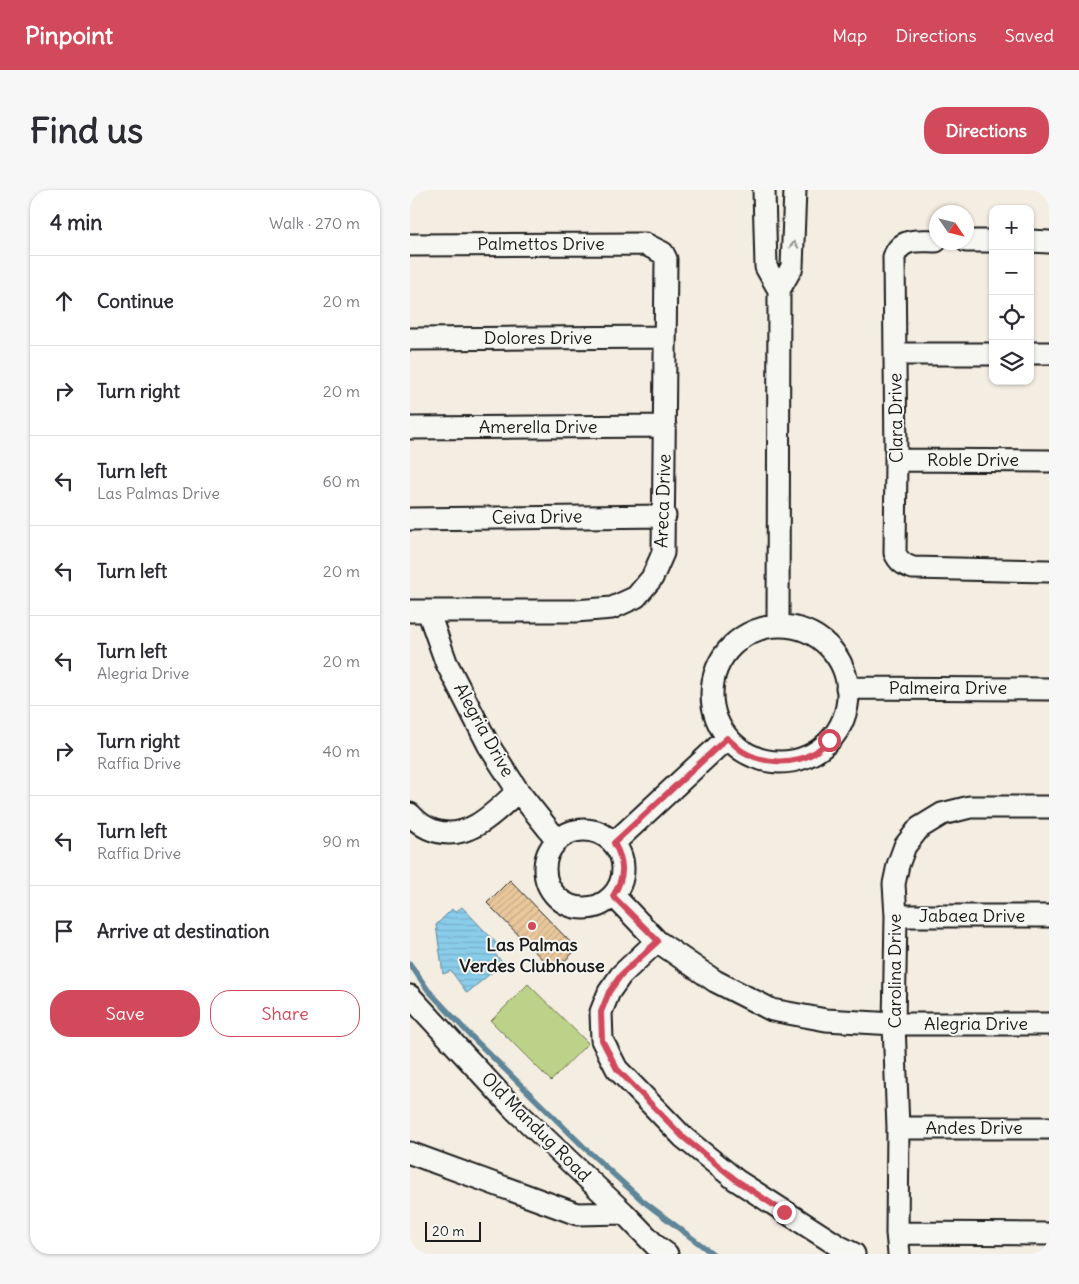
<!DOCTYPE html>
<html lang="en">
<head>
<meta charset="utf-8">
<style>
  body { margin:0; font-family:Delius,sans-serif; background:#f7f7f7; color:#2b2b33 }
  .controls { position:absolute; right:15px; top:15px; display:grid; overflow:hidden; border-radius:10px; box-shadow:0 1px 4px #0004 }
  .controls button { width:45px; height:45px; display:grid; place-items:center; padding:0; border:0; border-bottom:1px solid #e1e1e2; background:#fff; color:#2b2b33; font:25px sans-serif }
  .compass { position:absolute; left:519px; top:15px; width:45px; height:45px; border-radius:50%; background:#fff; box-shadow:0 1px 4px #0004; rotate:125deg }
  .scale { position:absolute; left:15px; bottom:12px; width:56px; box-sizing:border-box; padding-left:5px; border:2px solid #1c1c1c; border-top:0; font-size:14px; line-height:18px; white-space:nowrap; color:#1c1c1c; -webkit-text-stroke:4px #f6f6f2; paint-order:stroke }
  .stop { position:absolute; width:15px; height:15px; margin:-11px; border:4px solid #d1495b; border-radius:50%; background:#fff }
  .stop.end { background:#d1495b; border-color:#fff; box-shadow:0 1px 5px #0008 }
  .list { margin:0; padding:0; list-style:none }
  h2 { display:flex; justify-content:space-between; align-items:center; height:65px; margin:0; padding:0 20px; font-size:21px }
  h2 small { font-size:16px; font-weight:400; color:#7c7c81 }
  .list li { display:grid; grid-template-columns:32px 1fr auto; gap:15px; align-items:center; box-sizing:border-box; height:90px; padding:0 20px; border-top:1px solid #e1e1e2 }
  .list b { display:block; font-size:19px; white-space:nowrap }
  .list p { margin:0; font-size:16px; white-space:nowrap; color:#7c7c81 }
  .list em { font-size:16px; font-style:normal; color:#7c7c81 }
  .actions { display:flex; gap:10px; padding:15px 20px }
  .actions a { flex:1; padding:11px 0; border:1px solid #d1495b; border-radius:20px; text-align:center; font-size:18px; color:#d1495b }
  .actions .main { background:#d1495b; color:#fff }
  .icon { flex:none; width:28px; height:28px; fill:none; stroke:currentColor; stroke-width:2; stroke-linecap:round; stroke-linejoin:round }
  .map { position:relative; flex:none; width:639px; height:1064px; overflow:hidden; border-radius:20px }
  header { display:flex; align-items:center; gap:30px; box-sizing:border-box; height:70px; padding:0 25px; background:#d1495b; color:#fff }
  header strong { font-size:24px }
  nav { display:flex; gap:28px; margin-inline-start:auto; font-size:18px }
  .intro { display:flex; align-items:center; justify-content:space-between; box-sizing:border-box; height:120px; padding:0 30px }
  h1 { margin:0; font-size:35px }
  .button { padding:12px 22px; border-radius:20px; background:#d1495b; color:#fff; font-size:18px; font-weight:700 }
  main { display:flex; gap:30px; padding:0 30px }
  aside { flex:1; background:#fff; border-radius:20px; box-shadow:0 1px 4px #0004 }
  .map>svg:first-child { display:block }
  .garden { fill:#bcd288; stroke:#6c7752 }
  .water { fill:url(#water-rules); stroke:#5e8698 }
  .lines { fill:none; stroke-linecap:round; stroke-linejoin:round }
  .stream { stroke:#5e8698; stroke-width:5.5 }
  .building { fill:url(#building-hatch); stroke:#1c1c1c }
  .street-casing { stroke:#1c1c1c; stroke-width:25 }
  .street { stroke:#f6f6f2; stroke-width:21 }
  .oneway { stroke:#949492 }
  .route { stroke:#d1495b; stroke-width:6 }
  .poi-dot { fill:#d1495b; stroke:#f6f6f2; stroke-width:2 }
  .labels { text-anchor:middle; stroke-width:4; stroke-linejoin:round; paint-order:stroke }
  .street-label { font-size:18px; fill:#1c1c1c; stroke:#f6f6f2 }
  .poi-label { font-size:18px; font-weight:bold; fill:#1c1c1c; stroke:#f6f6f2 }
</style>
</head>
<body>
<header>
<strong>Pinpoint</strong>
<nav><a>Map</a><a>Directions</a><a>Saved</a></nav>
</header>
<div class="intro"><h1>Find us</h1><a class="button">Directions</a></div>
<main>
<aside>
<h2>4 min<small>Walk · 270 m</small></h2>
<ul class="list">
<li><svg class="icon" aria-label="ahead" viewBox="0 0 24 24"><path d="M12 20V5M6 11l6-6 6 6"/></svg><div><b>Continue</b></div><em>20 m</em></li>
<li><svg class="icon" aria-label="right" viewBox="0 0 24 24"><path d="M7 20v-9h11M14 6l5 5-5 5"/></svg><div><b>Turn right</b></div><em>20 m</em></li>
<li><svg class="icon" aria-label="left" viewBox="0 0 24 24"><path d="M17 20v-9H6M10 6l-5 5 5 5"/></svg><div><b>Turn left</b><p>Las Palmas Drive</p></div><em>60 m</em></li>
<li><svg class="icon" aria-label="left" viewBox="0 0 24 24"><path d="M17 20v-9H6M10 6l-5 5 5 5"/></svg><div><b>Turn left</b></div><em>20 m</em></li>
<li><svg class="icon" aria-label="left" viewBox="0 0 24 24"><path d="M17 20v-9H6M10 6l-5 5 5 5"/></svg><div><b>Turn left</b><p>Alegria Drive</p></div><em>20 m</em></li>
<li><svg class="icon" aria-label="right" viewBox="0 0 24 24"><path d="M7 20v-9h11M14 6l5 5-5 5"/></svg><div><b>Turn right</b><p>Raffia Drive</p></div><em>40 m</em></li>
<li><svg class="icon" aria-label="left" viewBox="0 0 24 24"><path d="M17 20v-9H6M10 6l-5 5 5 5"/></svg><div><b>Turn left</b><p>Raffia Drive</p></div><em>90 m</em></li>
<li><svg class="icon" aria-label="arrive" viewBox="0 0 24 24"><path d="M6 21V4h12l-3 4 3 4H6"/></svg><div><b>Arrive at destination</b></div></li>
</ul>
<div class="actions"><a class="main">Save</a><a>Share</a></div>
</aside>
<div class="map">
<svg width="639" height="1064" viewBox="0 0 639 1064">
  <defs>
    <pattern id="water-rules" width="6" height="5" patternUnits="userSpaceOnUse" patternTransform="scale(1.25)"><rect width="6" height="5" fill="#8acdeb"/><path d="M0 2.5h6" fill="none" stroke="#76afc9"/></pattern>
    <pattern id="building-hatch" width="6" height="6" patternUnits="userSpaceOnUse" patternTransform="scale(1.25)"><rect width="6" height="6" fill="#eac89c"/><path d="M-1 1l2-2M0 6l6-6M5 7l2-2" fill="none" stroke="#c8ab86"/></pattern>
  </defs>
  <rect width="100%" height="100%" fill="#f4ede1"/>
  <filter id="ink" filterUnits="userSpaceOnUse"><feTurbulence type="fractalNoise" baseFrequency=".02" numOctaves="2"/><feDisplacementMap in="SourceGraphic" scale="10" xChannelSelector="R" yChannelSelector="G"/><feConvolveMatrix kernelMatrix="1 2 1 2 8 2 1 2 1" color-interpolation-filters="sRGB"/></filter>
  <g filter="url(#ink)">
    <path class="garden" d="M118,794L178,853L141,891L81,831Z"/>
    <path class="water" d="M52,717L91,758L85,764L93,773L57,803L41,781L33,784L26,735L42,719L45,722Z"/>
    <g class="lines">
      <path class="stream" d="M0,774L18,800L59,844L178,961L233,1011L303,1064"/>
    </g>
    <path class="building" d="M100,690L167,759L144,781L77,713Z"/>
    <g class="lines">
      <g class="street-casing">
        <path id="street" d="M354,0L356,77L369,100L368,436
          M526,51C510,51 491,47 484,67L486,270L485,363C489,372 494,375 503,378L639,381
          M556,51H583
          M620,51L639,52
          M0,55L235,54L253,63L256,69L253,363L242,388L226,407L202,418L166,421H0
          M369,100L382,77L385,0
          M0,149L255,147
          M620,163H639
          M485,164H583
          M0,238L255,236
          M486,270L639,271
          M0,329L255,326
          M18,421L36,472L79,556L108,601L147,650
          M302 504a68 68 0 1 1 136 0a68 68 0 1 1-136 0Z
          M437,498L639,499
          M0,624C7,632 15,638 25,641C59,651 85,622 108,601
          M135 679a39 39 0 1 1 78 0a39 39 0 1 1-78 0Z
          M204,653L317,548
          M203,705L247,751L305,791L362,820L416,830L484,834H639
          M486,726H639
          M247,751L211,785L199,802L191,822L192,850L207,879L273,947L326,990L430,1057L444,1064
          M0,806L104,919L214,1023L246,1056L257,1064
          M488,938H639
          M0,963L167,1024L214,1023
          M487,1043L639,1044
          M489,1064L487,1043L488,938L484,834L486,726L484,694L488,675L495,656L509,638L532,624L560,617H639"/>
      </g>
      <use href="#street" class="street"/>
    </g>
    <defs><path id="oneway-chevron" d="M-2-3.5L2.5 0L-2 3.5" fill="none" stroke-width="1.6" stroke-linecap="round" stroke-linejoin="round" transform="scale(1.25)"/></defs>
    <use class="oneway" href="#oneway-chevron" transform="translate(384 55) rotate(-89)"/>
  </g>
  <g class="lines" filter="url(#ink)">
    <path class="route" d="M374,1022L326,990L273,947L207,879L192,850L191,822L199,802L211,785L248,751L203,706C215,687 215,672 204,653L317,548C322,552 327,558 332,561C353,574 382,575 404,563C409,560 414,555 419,550"/>
  </g>
  <circle class="poi-dot" cx="122" cy="736" r="5"/>
  <g class="labels">
    <g class="street-label">
      <text x="131" y="60">Palmettos Drive</text>
      <text x="128" y="154">Dolores Drive</text>
      <text transform="translate(486 228) rotate(-91)" y="6">Clara Drive</text>
      <text x="128" y="243">Amerella Drive</text>
      <text x="563" y="276">Roble Drive</text>
      <text transform="translate(253 311) rotate(-88)" y="6">Areca Drive</text>
      <text transform="translate(127 327) rotate(-1)" y="6">Ceiva Drive</text>
      <text x="538" y="504">Palmeira Drive</text>
      <text transform="translate(74 540) rotate(61)" y="6">Alegria Drive</text>
      <text x="562" y="732">Jabaea Drive</text>
      <text transform="translate(485 781) rotate(-90)" y="6">Carolina Drive</text>
      <text x="566" y="840">Alegria Drive</text>
      <text transform="translate(126 937) rotate(45)" y="6">Old Mandug Road</text>
      <text x="564" y="944">Andes Drive</text>
    </g>
    <g class="poi-label">
      <text x="122" y="761">Las Palmas<tspan x="122" dy="21">Verdes Clubhouse</tspan></text>
    </g>
  </g>
</svg>
<div class="controls">
<button>+</button>
<button>−</button>
<button><svg class="icon" aria-label="locate" viewBox="0 0 24 24"><circle cx="12" cy="12" r="6"/><path d="M12 2v4M12 18v4M2 12h4M18 12h4"/></svg></button>
<button><svg class="icon" aria-label="layers" viewBox="0 0 24 24"><path d="M12 4l9 5-9 5-9-5zM3 14l9 5 9-5"/></svg></button>
</div>
<svg class="compass" viewBox="-18 -18 36 36"><path d="M0-13l5 13h-10z" fill="#e53935"/><path d="M0 13l5-13h-10z" fill="#7c7c81"/></svg>
<div class="scale">20 m</div>
<div class="stop" style="left:419px;top:550px"></div>
<div class="stop end" style="left:374px;top:1022px"></div>
</div>
</main>
</body>
</html>
